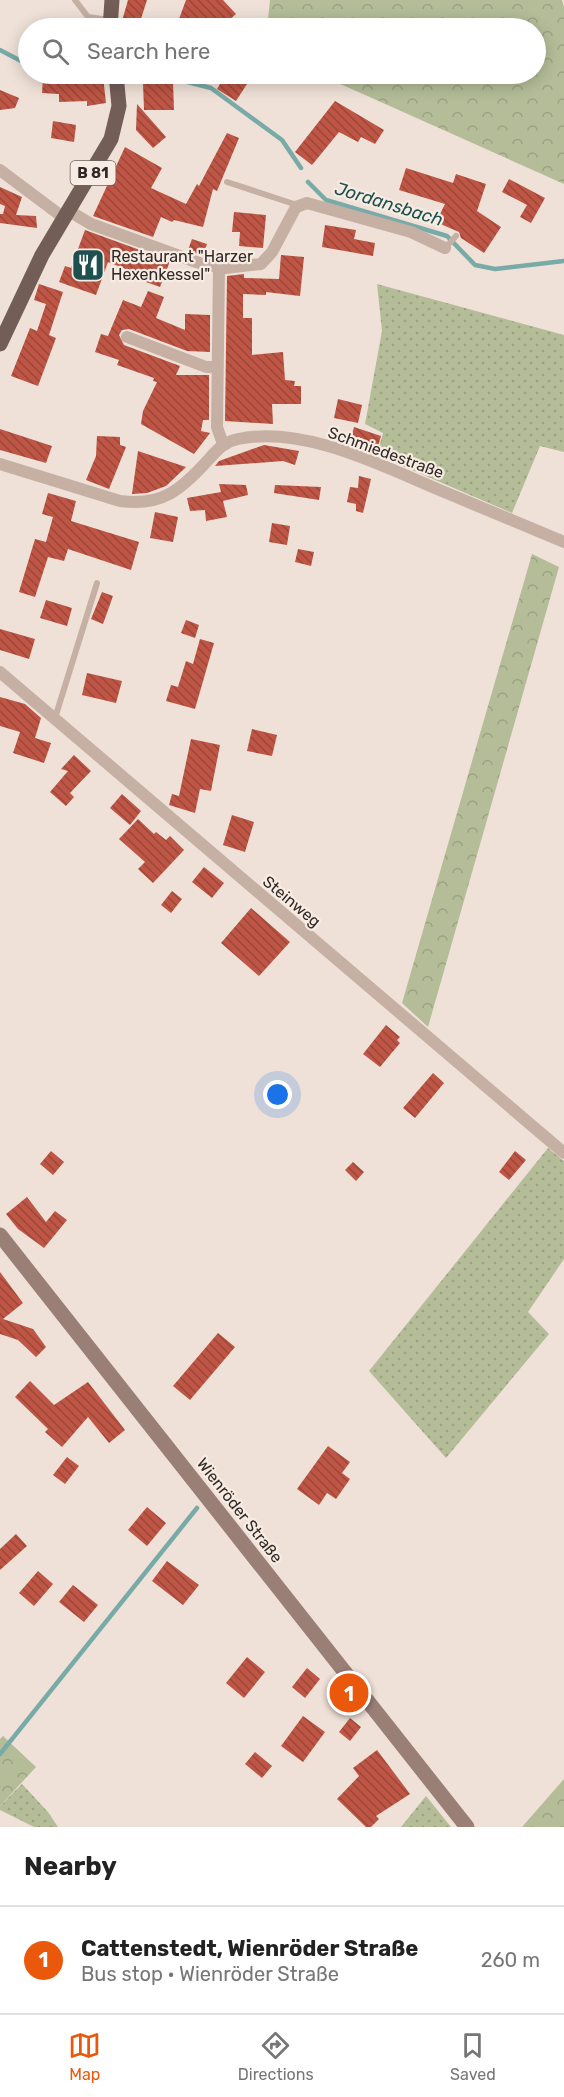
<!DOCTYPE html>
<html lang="en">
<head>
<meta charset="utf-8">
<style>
  body { margin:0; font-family:Rubik,sans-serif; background:#f2f2f2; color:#222 }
  .you { position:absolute; left:278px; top:1095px; width:21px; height:21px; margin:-15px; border:4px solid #fff; border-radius:50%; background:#1a73e8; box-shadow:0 0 0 9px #1a73e833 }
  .badge { display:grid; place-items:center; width:39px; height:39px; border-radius:50%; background:#ea580c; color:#fff; font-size:20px; font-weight:700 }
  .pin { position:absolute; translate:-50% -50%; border:3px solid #fff; box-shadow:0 2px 6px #0006 }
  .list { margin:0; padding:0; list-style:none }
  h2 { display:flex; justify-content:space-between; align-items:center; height:78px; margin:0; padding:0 24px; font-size:26px }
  h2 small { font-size:20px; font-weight:400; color:#767676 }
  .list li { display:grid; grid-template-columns:39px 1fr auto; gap:18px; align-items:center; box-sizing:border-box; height:108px; padding:0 24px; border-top:2px solid #e0e0e0 }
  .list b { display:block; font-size:22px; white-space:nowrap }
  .list p { margin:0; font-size:20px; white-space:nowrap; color:#767676 }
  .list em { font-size:20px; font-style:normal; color:#767676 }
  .icon { flex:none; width:33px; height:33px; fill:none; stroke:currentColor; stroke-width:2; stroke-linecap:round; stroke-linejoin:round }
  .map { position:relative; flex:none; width:564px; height:1827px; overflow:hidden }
  .search { position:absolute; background:#fff; box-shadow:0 3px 15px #0003; left:18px; right:18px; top:18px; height:66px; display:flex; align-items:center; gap:15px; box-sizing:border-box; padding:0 21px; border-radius:33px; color:#767676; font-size:22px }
  .sheet { height:186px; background:#fff }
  nav { display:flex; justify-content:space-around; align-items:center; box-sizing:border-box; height:84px; border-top:2px solid #e0e0e0; background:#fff; font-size:16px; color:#767676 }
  nav a { display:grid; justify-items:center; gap:3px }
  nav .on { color:#ea580c }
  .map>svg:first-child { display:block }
  .grass { fill:url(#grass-dots) }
  .forest { fill:url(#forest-crowns) }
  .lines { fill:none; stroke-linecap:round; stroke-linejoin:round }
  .stream { stroke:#78aaa7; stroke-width:4.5 }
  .building { fill:url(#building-back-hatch) }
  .lane { stroke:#c6b0a4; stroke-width:6 }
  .street { stroke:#c6b0a4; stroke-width:12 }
  .secondary { stroke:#997f76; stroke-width:15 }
  .primary { stroke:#735d57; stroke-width:15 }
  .labels { text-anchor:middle; stroke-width:4.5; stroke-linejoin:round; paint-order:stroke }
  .shield { fill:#f7ece3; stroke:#6d635e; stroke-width:1.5 }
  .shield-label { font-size:15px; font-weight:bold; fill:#322825 }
  .poi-label { font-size:16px; fill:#322825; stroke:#f7ece3; text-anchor:start }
  .street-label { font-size:16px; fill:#322825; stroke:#f7ece3 }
  .water-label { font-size:18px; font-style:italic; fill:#1d504f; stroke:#f7ece3 }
</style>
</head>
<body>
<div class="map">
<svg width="564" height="1827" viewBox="0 0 564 1827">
  <defs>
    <pattern id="grass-dots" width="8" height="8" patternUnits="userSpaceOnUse" patternTransform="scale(1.5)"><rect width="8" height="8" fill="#b4bd98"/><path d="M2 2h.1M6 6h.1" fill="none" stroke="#9ba283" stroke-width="1.8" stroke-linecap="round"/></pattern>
    <pattern id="forest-crowns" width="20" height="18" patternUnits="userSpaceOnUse" patternTransform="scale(1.5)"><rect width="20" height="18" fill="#b4bd98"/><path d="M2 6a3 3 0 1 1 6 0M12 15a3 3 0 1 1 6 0" fill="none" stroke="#9ba283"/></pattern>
    <pattern id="building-back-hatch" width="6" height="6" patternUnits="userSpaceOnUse" patternTransform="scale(1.5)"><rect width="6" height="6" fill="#bf5645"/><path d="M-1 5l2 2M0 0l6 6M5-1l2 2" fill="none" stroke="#9c4739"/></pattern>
  </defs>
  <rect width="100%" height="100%" fill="#efe1d7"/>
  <path class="grass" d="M377,284L564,335V452L540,446L512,513L377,455L383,433L365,424L382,331Z
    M548,1148L564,1161V1259L528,1312L549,1334L446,1458L369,1371Z
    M22,1784L48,1812L58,1827H34L0,1810V1806Z
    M426,1796L451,1827H401Z"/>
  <path class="forest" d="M270,0H562L564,7V184L318,74H536V28H267Z
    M532,554L559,567L428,1027L402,1003Z
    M3,1736L36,1767L0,1806V1739Z
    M564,1779V1827H522Z"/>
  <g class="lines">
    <path class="stream" d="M0,50L21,61L28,62
      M156,74L211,88L282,140L301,168
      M308,182L326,200L447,236L475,265L495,269L564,261
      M0,1754L197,1508"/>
  </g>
  <path class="building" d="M128,0H147L138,28H120Z
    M186,0H223L236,14L228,21L235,28H208L198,18L189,28L179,19Z
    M226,74L247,84L236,101L217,89Z
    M103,76L106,103L87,106V101L59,102V94L42,93L43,79L70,80Z
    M173,82L174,110H144L143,83Z
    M0,90L19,98L15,108L0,110Z
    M335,101L384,130L375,144L361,137L358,142L339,132L312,165L295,152Z
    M137,104L166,137L153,148L136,130Z
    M53,121L76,125L74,142L51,138Z
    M227,133L239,138L217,191L213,189L203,227L174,220L172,222L161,217L153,237L93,216L125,147L162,168L151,188L186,204L197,184L199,186Z
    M406,168L453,183L456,174L486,184L477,211L501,227L484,253L461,238L459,232L436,222L445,204L399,190Z
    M509,179L545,198L531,223L520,217L527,205L502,192Z
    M0,187L22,197L16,215L36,216L37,228L0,223V214H3L5,206L0,204Z
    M234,212L266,215L263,248L239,246L240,232H232Z
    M325,225L356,230L354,239L375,243L373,256L322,247Z
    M85,230L170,261L160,287L129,276L131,271L108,262L96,295L59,282L65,266L71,268Z
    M192,239L207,244L203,256L188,250Z
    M281,255L304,257L300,296L266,292V295L243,294V318H252V355L283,352L285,380L295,381L294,386H301V404H272L273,424L225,421L227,276L244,274V278L279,279Z
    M39,284L63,292L49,335L56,338L38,386L11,376L30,328L37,331L46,304L34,300Z
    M148,291L164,297L156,318L185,330V314L210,315V352L187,351L129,329L122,330L119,335L124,345L180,366L176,375H209V420H203L201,431L210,433L194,454L141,424L143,411L157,382L153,381L154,378L117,365L119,360L95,352L101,334L108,336L123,300L141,307Z
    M338,399L362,405L358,423L334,418Z
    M354,427L381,436L377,450L350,442Z
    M0,429L52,446L46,463L0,450Z
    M97,436L120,437V445L126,447L109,489L86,480L96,456Z
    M264,445L299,451L295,465L283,461L215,466L219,461Z
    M138,451L186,467L166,486L147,493L132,494Z
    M359,476L371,479L363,513L356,511V504L347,502L350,487L358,488Z
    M219,484L246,485L248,495L223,501L227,517L206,521L205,510L190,511L187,498L221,492Z
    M275,485L321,487L319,500L274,493Z
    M48,493L76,501L71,521L139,542L131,570L68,549L64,561L48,557L35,597L19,592L35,539L46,542L53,517L42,514Z
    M155,512L178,517L173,542L150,538Z
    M272,523L290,526L287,545L269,542Z
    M298,549L314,552L311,566L295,562Z
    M102,592L113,596L103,624L91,619Z
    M46,600L72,608L67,626L40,618Z
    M186,620L199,625L195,638L181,633Z
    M0,629L35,639L29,659L0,650Z
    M200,639L214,643L195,709L166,701L171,685L178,687L186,661L193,664Z
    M87,673L122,681L116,703L82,695Z
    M0,697L25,704L41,718L35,738L51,743L44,763L13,753L20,732L0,726Z
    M252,729L277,735L272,756L247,751Z
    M191,739L220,745L211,791L200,789L195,813L169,805L172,794L179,796Z
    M74,755L91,771L70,793L74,797L66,806L50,792L68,771L61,769Z
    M122,794L141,811L130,825L110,808Z
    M232,815L254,822L245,852L223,845Z
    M138,819L154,834L156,832L166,840L170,836L184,850L153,883L138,869L145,862L119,839Z
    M204,867L224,883L212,898L192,882Z
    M172,891L182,899L171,913L161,905Z
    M251,908L290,942L259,976L221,943Z
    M386,1025L400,1037L397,1040L400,1043L380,1067L363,1054Z
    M433,1073L444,1083L415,1118L403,1108Z
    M51,1151L64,1162L53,1175L40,1164Z
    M515,1151L526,1160L509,1180L499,1172Z
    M353,1162L364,1172L356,1181L345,1170Z
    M27,1197L46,1222L55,1211L67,1220L44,1248L18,1229L6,1214Z
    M0,1272L23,1303L3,1319L33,1329L46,1347L36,1357L18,1340L0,1334Z
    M218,1333L235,1347L190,1400L173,1386Z
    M30,1381L54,1405L88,1382L125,1430L109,1443L88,1417L62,1447L45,1432L48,1429L15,1397Z
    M328,1446L350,1462L342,1473L350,1479L336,1499L327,1493L319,1505L297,1489Z
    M67,1457L79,1466L65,1484L53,1475Z
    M147,1507L166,1523L147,1546L128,1530Z
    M16,1534L27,1546L0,1570V1549Z
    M167,1561L199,1585L183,1605L152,1581Z
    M38,1571L53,1584L34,1606L19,1593Z
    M73,1585L98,1605L84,1622L59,1602Z
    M247,1657L265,1672L244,1698L226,1683Z
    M307,1668L320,1679L305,1698L292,1687Z
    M303,1716L325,1732L303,1762L281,1746Z
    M350,1718L361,1727L350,1741L339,1732Z
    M377,1750L410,1794L376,1816L379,1819L371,1827H366L337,1799L359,1776L353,1768Z
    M255,1752L272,1766L262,1778L245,1764Z"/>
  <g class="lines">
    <path class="lane" d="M75,0L88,17L109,20
      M227,182L297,205
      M445,248L456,236
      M55,718L97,583"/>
    <path class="street" d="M0,170L64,218
      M69,211L91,224L202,264L225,268L261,264L272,252L296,207L307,203L411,232L445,248
      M219,267L217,427L223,444
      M127,337L206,367H216
      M0,464L120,501C162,507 182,489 209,459C218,449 224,442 238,439C304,425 382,466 442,491C483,508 523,525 564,542
      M0,672L564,1153"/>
    <path class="secondary" d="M0,1235L467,1827"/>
    <path class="primary" d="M110,28L112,0
      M0,344L42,255L111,139L119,106L116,74"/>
  </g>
  <defs>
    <g id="restaurant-square" transform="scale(1.725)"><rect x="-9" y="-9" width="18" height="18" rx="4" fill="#1d504f" stroke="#f7ece3"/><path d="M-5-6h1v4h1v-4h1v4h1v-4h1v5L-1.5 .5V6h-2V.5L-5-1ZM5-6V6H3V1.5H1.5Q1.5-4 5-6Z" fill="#fff"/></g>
  </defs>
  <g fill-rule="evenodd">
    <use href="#restaurant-square" x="88" y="265"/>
  </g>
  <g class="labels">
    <rect class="shield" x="70.5" y="161" width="45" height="24" rx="4.5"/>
    <g class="shield-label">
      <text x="93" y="178">B 81</text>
    </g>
    <g class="poi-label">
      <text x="111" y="262">Restaurant "Harzer<tspan x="111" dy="18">Hexenkessel"</tspan></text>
    </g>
    <g class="street-label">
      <text transform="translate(386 452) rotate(20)" y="6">Schmiedestraße</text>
      <text transform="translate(292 901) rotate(40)" y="6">Steinweg</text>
      <text transform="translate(240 1510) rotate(52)" y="6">Wienröder Straße</text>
    </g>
    <g class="water-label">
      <text transform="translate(389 204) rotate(17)" y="6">Jordansbach</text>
    </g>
  </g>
</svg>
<div class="you"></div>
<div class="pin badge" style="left:349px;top:1693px">1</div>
<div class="search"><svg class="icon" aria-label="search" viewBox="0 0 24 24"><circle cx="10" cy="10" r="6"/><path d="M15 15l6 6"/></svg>Search here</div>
</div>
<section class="sheet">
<h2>Nearby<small></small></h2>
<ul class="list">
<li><span class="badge">1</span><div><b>Cattenstedt, Wienröder Straße</b><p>Bus stop · Wienröder Straße</p></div><em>260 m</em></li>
</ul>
</section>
<nav>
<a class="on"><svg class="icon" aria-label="map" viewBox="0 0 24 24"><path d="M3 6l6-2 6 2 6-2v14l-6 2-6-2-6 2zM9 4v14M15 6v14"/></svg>Map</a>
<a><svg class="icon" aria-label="directions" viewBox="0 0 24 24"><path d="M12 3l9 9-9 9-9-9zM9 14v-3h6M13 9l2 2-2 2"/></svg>Directions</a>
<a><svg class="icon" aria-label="saved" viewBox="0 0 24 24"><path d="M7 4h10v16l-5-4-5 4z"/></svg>Saved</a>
</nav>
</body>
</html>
